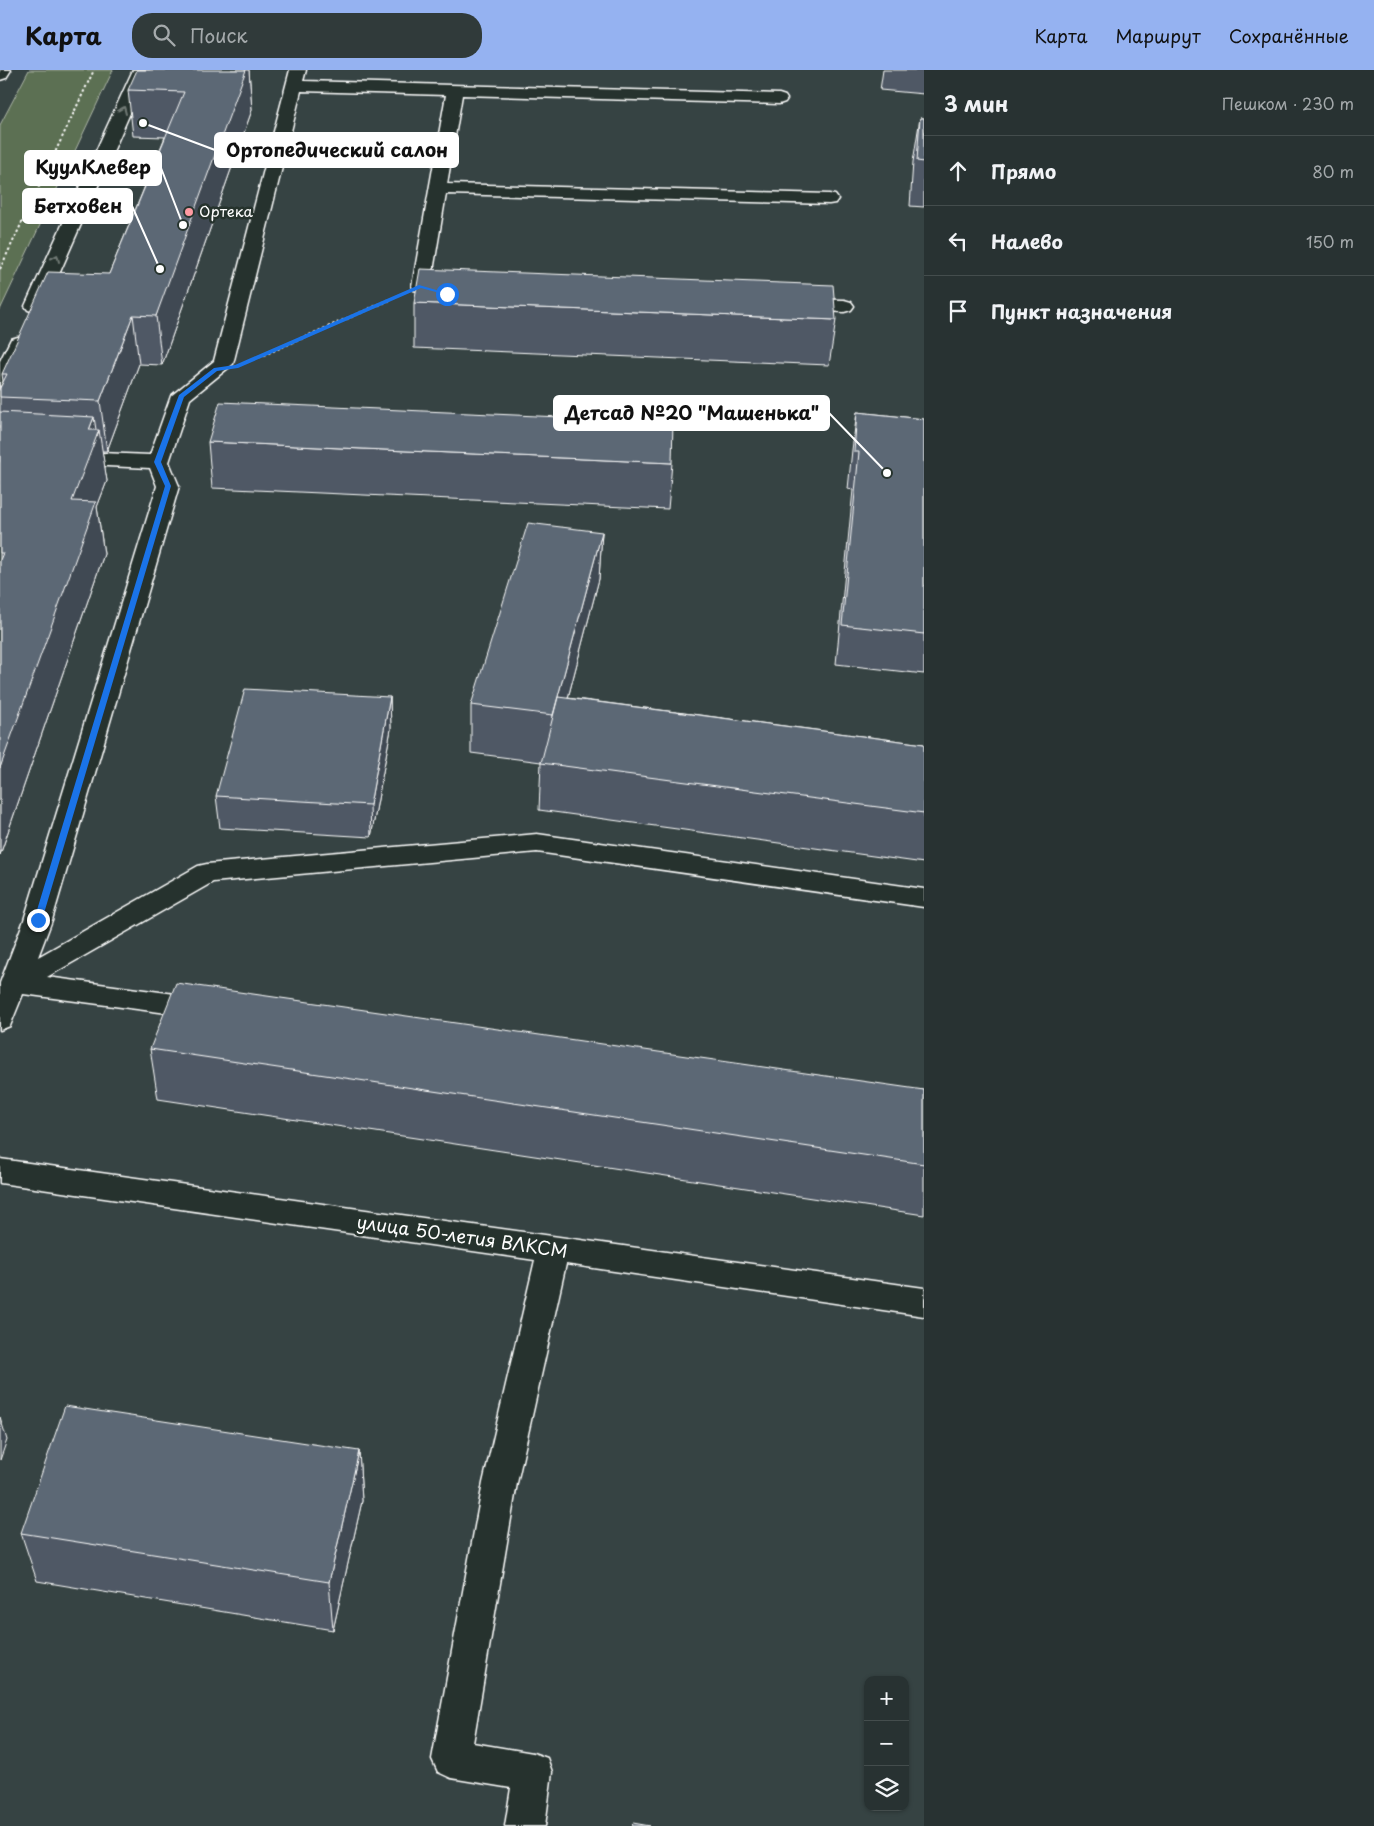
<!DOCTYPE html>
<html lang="ru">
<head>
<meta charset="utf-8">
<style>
  body { margin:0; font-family:"Playpen Sans",sans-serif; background:#303a3a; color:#f1f3f6 }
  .controls { position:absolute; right:15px; bottom:15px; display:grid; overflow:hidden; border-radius:10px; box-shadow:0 1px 4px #0004 }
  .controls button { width:45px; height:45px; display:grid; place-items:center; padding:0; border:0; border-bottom:1px solid #444d4d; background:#283232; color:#f1f3f6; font:25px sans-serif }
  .stop { position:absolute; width:15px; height:15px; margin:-11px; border:4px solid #1a73e8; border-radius:50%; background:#fff }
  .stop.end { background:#1a73e8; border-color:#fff; box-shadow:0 1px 5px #0008 }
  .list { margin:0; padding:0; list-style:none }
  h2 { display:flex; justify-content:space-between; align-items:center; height:65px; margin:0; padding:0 20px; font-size:21px }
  h2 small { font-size:16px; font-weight:400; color:#a5aaac }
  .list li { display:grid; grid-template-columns:32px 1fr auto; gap:15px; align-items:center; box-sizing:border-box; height:70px; padding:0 20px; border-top:1px solid #444d4d }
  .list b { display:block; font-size:19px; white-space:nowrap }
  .list em { font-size:16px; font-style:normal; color:#a5aaac }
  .icon { flex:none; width:28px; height:28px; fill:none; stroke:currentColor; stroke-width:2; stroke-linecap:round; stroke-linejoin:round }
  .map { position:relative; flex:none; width:924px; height:1756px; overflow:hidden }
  header { display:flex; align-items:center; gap:30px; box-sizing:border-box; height:70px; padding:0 25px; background:#95b2f1; color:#111 }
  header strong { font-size:24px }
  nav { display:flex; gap:28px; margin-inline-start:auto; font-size:18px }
  .search { width:350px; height:45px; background:#303a3a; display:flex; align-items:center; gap:12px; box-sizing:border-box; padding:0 18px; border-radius:20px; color:#a5aaac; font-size:19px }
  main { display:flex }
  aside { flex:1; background:#283232 }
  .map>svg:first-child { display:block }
  .green { fill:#5c6f52; stroke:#aeb7a8 }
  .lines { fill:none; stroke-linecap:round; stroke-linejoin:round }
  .minor-casing { stroke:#fff; stroke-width:3 }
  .major-casing { stroke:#fff; stroke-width:3 }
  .path { stroke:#fff; stroke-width:2; stroke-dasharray:2.5 2.5; stroke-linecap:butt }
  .minor { fill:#26332d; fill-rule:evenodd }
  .major { fill:#26332d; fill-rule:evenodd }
  .wall { fill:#4f5965; stroke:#fff }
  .shaded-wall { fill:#404952; stroke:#fff }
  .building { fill:#5c6875; stroke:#fff }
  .oneway { stroke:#727a76 }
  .route { fill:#1a73e8 }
  .poi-dot { fill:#ff9aa2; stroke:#26332d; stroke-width:2 }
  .labels { text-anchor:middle; stroke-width:5; stroke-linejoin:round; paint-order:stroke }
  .far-poi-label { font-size:15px; fill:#fff; stroke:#26332d; text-anchor:start }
  .street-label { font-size:18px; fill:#fff; stroke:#26332d }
  .leader { fill:none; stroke:#fff; stroke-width:2 }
  .callout-dot { fill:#fff; stroke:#26332d; stroke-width:2 }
  .callout { fill:#fff; stroke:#fff; stroke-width:2 }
  .callout-label { font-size:19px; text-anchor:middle; font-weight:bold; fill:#111 }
</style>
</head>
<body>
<header>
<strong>Карта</strong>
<div class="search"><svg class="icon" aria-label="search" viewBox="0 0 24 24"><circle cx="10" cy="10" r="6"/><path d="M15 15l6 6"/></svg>Поиск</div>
<nav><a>Карта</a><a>Маршрут</a><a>Сохранённые</a></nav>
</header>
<main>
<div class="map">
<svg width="924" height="1756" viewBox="0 0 924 1756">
  <rect width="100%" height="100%" fill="#364343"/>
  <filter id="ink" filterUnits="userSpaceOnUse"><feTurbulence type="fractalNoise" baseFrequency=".02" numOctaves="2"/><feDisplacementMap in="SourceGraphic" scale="10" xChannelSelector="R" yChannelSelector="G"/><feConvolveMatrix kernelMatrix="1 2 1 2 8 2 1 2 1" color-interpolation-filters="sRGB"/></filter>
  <g filter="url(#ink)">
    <path class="green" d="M29,0H113L0,240V55Z"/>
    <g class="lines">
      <g class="minor-casing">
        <path id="minor" d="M290,0H306L303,11L779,24L785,26L787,29L785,32L779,34L462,25L447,114L829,124L835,125L838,129L835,133L829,134L446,124L431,213L446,217L448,221L446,225L439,227L414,220L412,216L446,25L301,21L233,294L190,329L169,392L179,416L52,850L38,887L198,796L207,794L537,764L924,819V837L537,782L213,812L47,907L205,928L215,931L219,938L215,945L205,948L23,924L10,956L0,960V913L24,850L157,416L150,398L0,391V379L150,385L171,326L214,291Z
          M797,229L844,230L851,232L854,236L851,240L844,242L790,239L787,235L790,231Z
          M0,1089L924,1218V1246L566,1194L517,1413L473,1673L533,1683L547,1688L552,1702L545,1756H505L511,1718L451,1708L438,1702L432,1689L483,1413L535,1190L0,1113Z"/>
      </g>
      <g class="major-casing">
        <path id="major" d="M0,0H11L6,8L0,10Z
          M133,0H149L45,236L42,240L35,242L28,240L25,236Z
          M18,267L25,269L28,273L10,313L7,317L0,319V291L11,269Z"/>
      </g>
      <path class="path" d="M0,199L94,0
        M259,287L392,229"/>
      <use href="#minor" class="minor"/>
      <use href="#major" class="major"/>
    </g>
    <path class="wall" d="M249,0L252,40L162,295L139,294L107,381H102L107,411L97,437L104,484L0,785V318L3,311L2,304L109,204L165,67L133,66L128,20Z
      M883,0H924V24L880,20Z
      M920,48H924V137L910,136L913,92Z
      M414,233L836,250L829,295L414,278Z
      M857,342L924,349V604L836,594L853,420L848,419L852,380Z
      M208,372L672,393L668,439L212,418Z
      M602,462L599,509L568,628L924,674V793L539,740L541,692L471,683V635Z
      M390,627L391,659L371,767L220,758L216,726Z
      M150,979L924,1020V1145L158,1029Z
      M359,1381L362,1431L333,1560L37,1511L21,1463Z"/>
    <path class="shaded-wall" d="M231,0H249L252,40L162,295L156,246Z
      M133,245L139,294L107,381L100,331Z
      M94,347L97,366L99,360L107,411L97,437L104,484L0,785V698L72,431L89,360Z
      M602,462L599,509L551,693L553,645Z
      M390,627L391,659L371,767L370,735Z
      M0,1347L7,1370L0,1390Z
      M359,1381L362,1431L333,1560L329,1512Z"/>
    <path class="building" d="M137,0H246L156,246L133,245L100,331L0,327V318L7,304H2L48,202L109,204L184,22L128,20Z
      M920,48H924V92L917,91Z
      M420,199L833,215L836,250L414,233Z
      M220,332L673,352L672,393L208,372Z
      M0,342L94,347L89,360H99L72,431L96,432L0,698V490L3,483H0Z
      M857,342L924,349V564L842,555L859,382H854Z
      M528,453L602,462L553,645L471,635Z
      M245,619L390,627L370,735L216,726Z
      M558,627L924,674V743L541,693Z
      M176,913L924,1020V1094L150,979Z
      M65,1336L359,1381L329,1512L21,1463Z
      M633,1753L650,1756H632Z"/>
    <defs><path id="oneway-chevron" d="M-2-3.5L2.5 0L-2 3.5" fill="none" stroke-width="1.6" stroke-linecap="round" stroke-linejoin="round" transform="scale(1.25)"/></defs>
    <g class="oneway">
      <use href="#oneway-chevron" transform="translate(123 40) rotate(-66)"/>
      <use href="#oneway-chevron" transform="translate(56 188) rotate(-66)"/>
    </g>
  </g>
  <path class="route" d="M419,215L450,224L447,225L421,218L238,298L217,301L184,327L161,392L171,416L42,850L40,852H35L34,850L165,416L154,392L179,325L214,298L235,295Z"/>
  <circle class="poi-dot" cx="189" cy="142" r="5"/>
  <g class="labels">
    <g class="far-poi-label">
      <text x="199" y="147">Ортека</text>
    </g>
    <g class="street-label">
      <text transform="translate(462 1167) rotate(8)" y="6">улица 50-летия ВЛКСМ</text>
    </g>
  </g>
  <path class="leader" d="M143 53L215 80M183 155L161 98M160 199L132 136M887 403L829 343"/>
  <g class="callout-dot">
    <circle cx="143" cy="53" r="5"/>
    <circle cx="183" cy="155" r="5"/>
    <circle cx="160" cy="199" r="5"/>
    <circle cx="887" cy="403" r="5"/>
  </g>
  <g class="callout">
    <rect x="215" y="63" width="243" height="34" rx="5"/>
    <rect x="25" y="81" width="136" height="34" rx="5"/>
    <rect x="23" y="119" width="109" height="34" rx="5"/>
    <rect x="554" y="326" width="275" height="34" rx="5"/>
  </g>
  <g class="callout-label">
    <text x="337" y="87">Ортопедический салон</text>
    <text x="93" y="104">КуулКлевер</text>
    <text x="78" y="143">Бетховен</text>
    <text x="692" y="350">Детсад №20 "Машенька"</text>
  </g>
</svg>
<div class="controls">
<button>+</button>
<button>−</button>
<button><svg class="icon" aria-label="layers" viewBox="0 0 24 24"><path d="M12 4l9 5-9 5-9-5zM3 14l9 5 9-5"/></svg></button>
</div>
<div class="stop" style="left:447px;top:224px"></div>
<div class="stop end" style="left:38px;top:850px"></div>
</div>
<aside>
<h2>3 мин<small>Пешком · 230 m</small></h2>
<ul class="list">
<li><svg class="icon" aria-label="ahead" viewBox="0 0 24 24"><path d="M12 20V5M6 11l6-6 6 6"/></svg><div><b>Прямо</b></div><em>80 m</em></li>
<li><svg class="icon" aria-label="left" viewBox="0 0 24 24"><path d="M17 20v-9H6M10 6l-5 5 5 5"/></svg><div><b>Налево</b></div><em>150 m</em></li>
<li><svg class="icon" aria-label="arrive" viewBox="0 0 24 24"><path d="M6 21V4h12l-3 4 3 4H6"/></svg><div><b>Пункт назначения</b></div></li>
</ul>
</aside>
</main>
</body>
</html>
